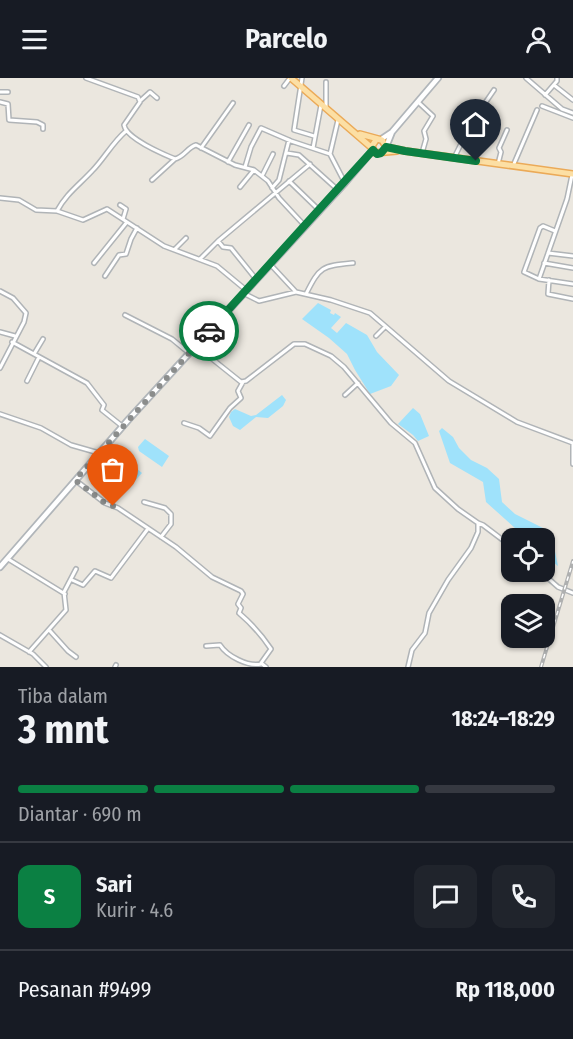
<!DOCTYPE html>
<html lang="id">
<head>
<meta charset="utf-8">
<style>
  body { margin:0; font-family:"Fira Sans Condensed",sans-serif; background:#20242c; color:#f1f3f6; height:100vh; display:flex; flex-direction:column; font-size:22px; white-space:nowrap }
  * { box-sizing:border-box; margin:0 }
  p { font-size:20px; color:#9ea1a6 }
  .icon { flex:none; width:33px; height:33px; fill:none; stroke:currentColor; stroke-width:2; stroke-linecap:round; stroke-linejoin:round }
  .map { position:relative; height:589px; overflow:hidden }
  .drawer { display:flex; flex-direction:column; background:#171b24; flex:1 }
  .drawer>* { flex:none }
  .fabs { position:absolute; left:501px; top:450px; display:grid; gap:12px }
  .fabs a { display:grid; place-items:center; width:54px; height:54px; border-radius:12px; background:#171b24; box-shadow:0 2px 4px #0004; font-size:30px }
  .pin { position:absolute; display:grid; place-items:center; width:51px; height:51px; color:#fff; margin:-62px -26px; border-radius:50% 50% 50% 0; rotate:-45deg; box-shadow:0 0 6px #0007 }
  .pin .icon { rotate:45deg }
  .courier { position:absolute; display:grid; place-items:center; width:60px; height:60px; margin:-30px; border:4px solid #0b8043; border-radius:50%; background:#fff; color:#222; box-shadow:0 2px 8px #0007 }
  .head em { font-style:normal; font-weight:700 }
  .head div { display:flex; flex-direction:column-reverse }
  .head { display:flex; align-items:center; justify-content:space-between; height:102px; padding:0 18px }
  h1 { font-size:39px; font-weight:700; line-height:45px }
  .bar { display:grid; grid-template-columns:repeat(4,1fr); gap:9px 6px; align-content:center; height:72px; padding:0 18px }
  .bar i { height:8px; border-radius:4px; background:#363941 }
  .bar .on { background:#0b8043 }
  .bar p { grid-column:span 4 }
  .line { display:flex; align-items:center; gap:15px; padding:0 18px; border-top:2px solid #363941 }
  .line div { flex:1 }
  .round { display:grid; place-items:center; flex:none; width:63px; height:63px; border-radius:12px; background:#20242c }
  header { display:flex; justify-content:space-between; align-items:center; height:78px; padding:0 18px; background:#171b24; font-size:27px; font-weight:700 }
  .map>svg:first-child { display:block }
</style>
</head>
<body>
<header><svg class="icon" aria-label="menu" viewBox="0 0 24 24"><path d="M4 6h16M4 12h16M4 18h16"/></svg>Parcelo<svg class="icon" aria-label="person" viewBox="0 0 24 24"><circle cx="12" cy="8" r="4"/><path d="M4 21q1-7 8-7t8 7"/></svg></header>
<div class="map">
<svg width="573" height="589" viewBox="0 0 573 589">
  <rect width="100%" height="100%" fill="#ebe7df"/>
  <path fill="#9fe2fb" d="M318,225L331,232L330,235L334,237L335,235L341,239L331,250L337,255L346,245L367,257L377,274L399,297L391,308L370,316L355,292L347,276L329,260L302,241Z
    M282,317L286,322L283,328L268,340L256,339L240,352L233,348L229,339L231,334L235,331L251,338L256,337Z
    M413,330L420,336L429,358L418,363L413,357L398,346Z
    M442,350L453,359L459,370L471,382L487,390L499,401L502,424L515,436L551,454L558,488L545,478L544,460H526L486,424L483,404L450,385L439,353Z
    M145,361L169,378L162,389L139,373L138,369Z
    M117,380H124L142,395L125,414L103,394Z"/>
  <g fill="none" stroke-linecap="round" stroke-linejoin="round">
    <g stroke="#b0b4b7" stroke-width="6">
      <path id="street" d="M86,0L138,19L140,24L124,47C126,60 163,76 175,81C184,79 188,69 196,67L235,87L254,92L268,103L279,120L305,148
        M302,0L294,52L314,58
        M526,0L562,31L573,35
        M554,7L573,22
        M284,8L290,0
        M0,14H8
        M545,17L557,3V0
        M140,23L150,14L157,20
        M0,24L8,26L9,42L37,44L43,47V51
        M418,24L433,38L424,53L426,61L422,75
        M542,28L573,40
        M326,29V4
        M338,42L330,76L345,105
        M201,70L233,25
        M313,70L321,27
        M287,75L299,77L338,112
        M454,80L472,44L494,12
        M228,84L249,47
        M498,86L501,74L499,70L507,52
        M513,88L537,32
        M245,89L251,69L261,50L291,63L330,76
        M262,98L273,76
        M152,102L175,81
        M289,103L319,132
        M240,109L254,92
        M272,110L279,102L289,62
        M0,120L19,122L36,132L57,133L83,142L107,131L164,168L217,188L246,212
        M120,127L126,131L123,141
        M57,133C66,116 79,107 92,93C104,81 112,65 126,53
        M555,153L543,148L540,150L524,194L539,201L573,206
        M175,171L186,160
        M548,175L573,178
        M200,181L218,163
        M94,185L127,144
        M544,185L573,190
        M270,186L296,214
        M105,198L119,177L126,176L131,161L137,150
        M256,201L231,170L223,169L218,163L310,86
        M539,201L567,121L572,97
        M549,202L548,216L573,221
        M0,213L13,220L26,235L24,244L0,290
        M245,216L259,223L296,214L331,222L370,235L449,303L517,344L573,365
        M306,216C320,188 322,188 353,185
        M125,237L172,261L189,275
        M0,254L15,258
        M376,258L385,249
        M12,264L87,305L104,327L102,332L122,348
        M196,268L241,304L246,303L294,266H305L331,278L344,289L391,345L415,365L435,410L458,431L478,445V454L471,470L448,502L429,535L425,555L412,572L408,589
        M34,276L43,261
        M27,303L39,279
        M345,317L358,305
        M0,336L41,350L71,367L99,375
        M184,345L199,350L210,358L230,330L241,320L238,313L243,304
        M573,366V386
        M75,402L105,425L118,430L176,469L212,499L241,513L243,516L238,526L241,530L239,535C252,546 261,556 271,571L261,585L266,589
        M144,424L165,430L171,436V446L161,459
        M478,445L483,447L512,469
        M506,476L512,470
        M8,481L65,516
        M541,494L558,509L573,515
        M72,502L83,507L95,493L111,500L147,452
        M50,553L68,573L76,579
        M0,557L33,576L46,589
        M206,568L220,567C227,578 248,589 261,586
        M29,574L66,532L64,514L76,491
        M115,589L116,587"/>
    </g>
    <g stroke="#b1b6ba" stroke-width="8">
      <path id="secondary" d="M380,62L392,54L438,0
        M386,69L392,54
        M0,489L129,341L345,105L373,72"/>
    </g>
    <g stroke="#ebaa58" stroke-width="8">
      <path id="primary" d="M291,0L372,70
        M360,56L382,62L386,69
        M376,62L372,68L375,75L397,73
        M386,69L405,73L573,96"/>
    </g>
    <use href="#street" stroke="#fff" stroke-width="3"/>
    <use href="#secondary" stroke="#fff" stroke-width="4.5"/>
    <use href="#primary" stroke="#fcdfa4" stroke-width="5"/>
    <g stroke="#afb0b0" stroke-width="4">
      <path id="rail" d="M541,589L573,483"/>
    </g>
    <use href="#rail" stroke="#fff" stroke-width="1.5" stroke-dasharray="4.5" stroke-linecap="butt"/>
  </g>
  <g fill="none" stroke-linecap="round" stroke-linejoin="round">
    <path stroke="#8b8d8c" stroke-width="6" stroke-dasharray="0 10.8" d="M113,428L105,425L75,402L209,253"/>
    <path stroke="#0b8043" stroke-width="8" d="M209,253L373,72L377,76L381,75L386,69L405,73L476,83"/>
  </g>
</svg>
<div class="fabs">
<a><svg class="icon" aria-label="locate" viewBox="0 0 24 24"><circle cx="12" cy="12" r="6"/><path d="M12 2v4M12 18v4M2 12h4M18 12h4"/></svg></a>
<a><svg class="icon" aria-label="layers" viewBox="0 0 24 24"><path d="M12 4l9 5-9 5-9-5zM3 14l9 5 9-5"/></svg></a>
</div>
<div class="pin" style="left:113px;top:428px;background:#ea580c"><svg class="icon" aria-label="bag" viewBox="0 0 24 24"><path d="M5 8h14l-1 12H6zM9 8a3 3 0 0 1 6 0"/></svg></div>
<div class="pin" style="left:476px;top:83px;background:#1f2937"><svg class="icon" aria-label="home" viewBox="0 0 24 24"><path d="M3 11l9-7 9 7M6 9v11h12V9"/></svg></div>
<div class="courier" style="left:209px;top:253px"><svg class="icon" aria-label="car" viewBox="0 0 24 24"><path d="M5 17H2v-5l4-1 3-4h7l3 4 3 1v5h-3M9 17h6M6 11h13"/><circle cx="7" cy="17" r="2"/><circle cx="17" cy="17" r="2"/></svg></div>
</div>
<section class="drawer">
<div class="head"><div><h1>3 mnt</h1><p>Tiba dalam</p></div><em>18:24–18:29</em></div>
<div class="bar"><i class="on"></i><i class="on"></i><i class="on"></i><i></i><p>Diantar · 690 m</p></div>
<div class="line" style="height:108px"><b class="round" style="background:#0b8043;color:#fff">S</b><div><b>Sari</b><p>Kurir · 4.6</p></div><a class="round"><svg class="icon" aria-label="chat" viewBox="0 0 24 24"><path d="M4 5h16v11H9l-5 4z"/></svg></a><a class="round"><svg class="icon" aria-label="phone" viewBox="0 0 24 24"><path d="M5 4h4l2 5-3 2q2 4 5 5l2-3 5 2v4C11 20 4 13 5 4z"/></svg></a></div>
<div class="line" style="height:78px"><div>Pesanan #9499</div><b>Rp 118,000</b></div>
</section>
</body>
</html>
